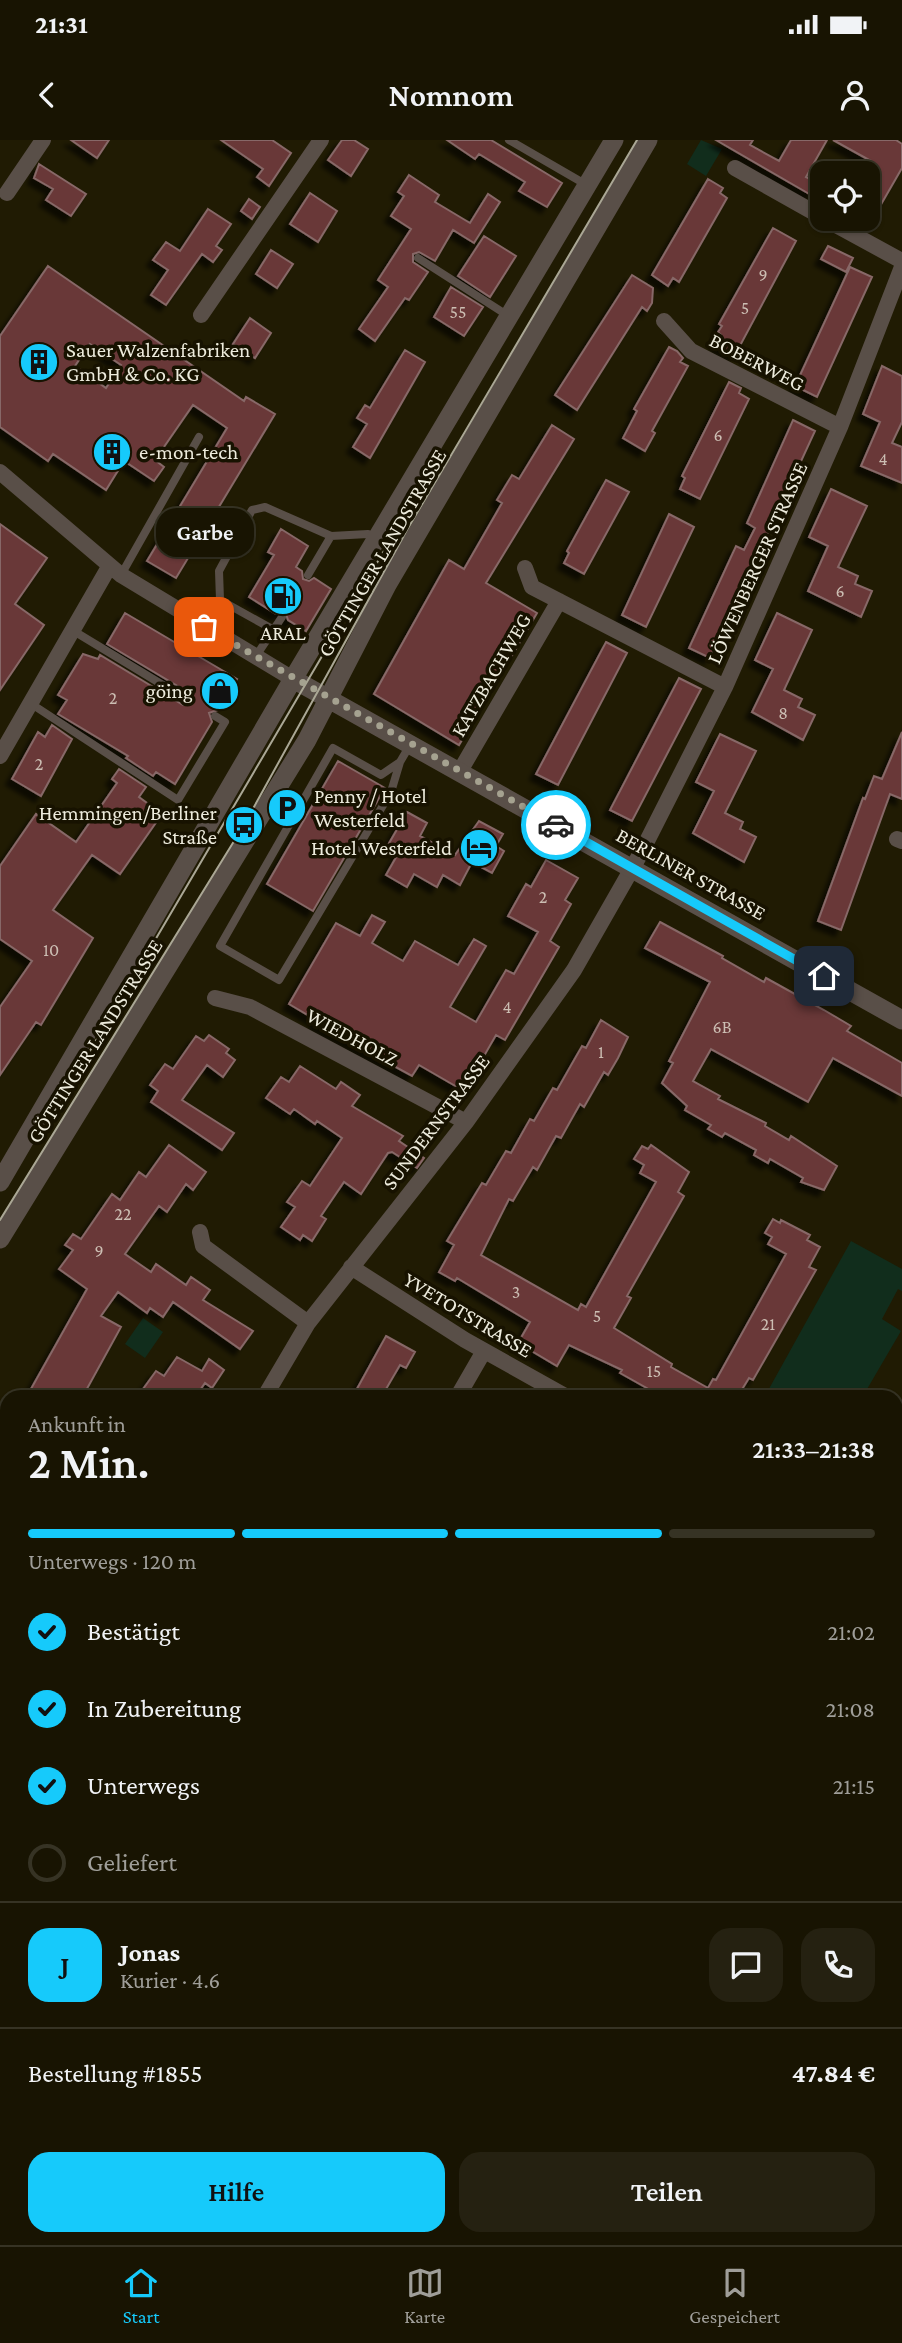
<!DOCTYPE html>
<html lang="de">
<head>
<meta charset="utf-8">
<style>
  body { margin:0; font-family:"Crimson Pro",serif; background:#252111; color:#f1f3f6; height:100vh; display:flex; flex-direction:column; font-size:26px; white-space:nowrap }
  * { box-sizing:border-box; margin:0 }
  p { font-size:23px; color:#9f9e99 }
  .icon { flex:none; width:38px; height:38px; fill:none; stroke:currentColor; stroke-width:2; stroke-linecap:round; stroke-linejoin:round }
  .map { position:relative; flex:1; overflow:hidden }
  .drawer { position:absolute; left:0px; top:1250px; width:903px; height:856px; display:flex; flex-direction:column; background:#181402; border-radius:21px 21px 0 0; box-shadow:0 2px 5px #0004,0 0 0 2px #363324 }
  .drawer>* { flex:none }
  .tools { position:absolute; left:810px; top:21px; display:grid; gap:14px }
  .tools a { display:grid; place-items:center; width:70px; height:70px; border-radius:14px; background:#181402; box-shadow:0 2px 5px #0004,0 0 0 2px #363324; font-size:35px }
  .pin { position:absolute; display:grid; place-items:center; width:60px; height:60px; color:#fff; margin:-30px; border-radius:14px; box-shadow:0 4px 10px #0006 }
  .courier { position:absolute; display:grid; place-items:center; width:70px; height:70px; margin:-35px; border:5px solid #16cafb; border-radius:50%; background:#fff; color:#222; box-shadow:0 2px 9px #0007 }
  .bubble { position:absolute; height:49px; border-radius:21px; background:#181402; box-shadow:0 2px 5px #0004,0 0 0 2px #363324; font-size:23px; font-weight:600; line-height:49px; text-align:center }
  .overview em { font-style:normal; font-weight:600 }
  .overview div { display:flex; flex-direction:column-reverse }
  .overview { display:flex; align-items:center; justify-content:space-between; height:119px; padding:0 28px }
  h1 { font-size:46px; font-weight:600; line-height:52px }
  .bar { display:grid; grid-template-columns:repeat(4,1fr); gap:10px 7px; align-content:center; height:84px; padding:0 28px }
  .bar i { height:9px; border-radius:5px; background:#363324 }
  .bar .current { background:#16cafb }
  .bar p { grid-column:span 4 }
  .line { display:flex; align-items:center; gap:18px; padding:0 28px; border-top:2px solid #363324 }
  .line div { flex:1 }
  .round { display:grid; place-items:center; flex:none; width:74px; height:74px; border-radius:21px; background:#252111 }
  ol { padding:0 28px; list-style:none }
  li { display:flex; align-items:center; gap:21px; height:77px }
  li p { margin-inline-start:auto }
  li .icon { padding:7px; border-radius:50%; background:#16cafb; color:#111; stroke-width:4 }
  li:last-child { color:#9f9e99 }
  li i { width:38px; height:38px; border:4px solid #363324; border-radius:50% }
  .action { display:flex; gap:14px; margin-top:auto; padding:14px 28px }
  .action a { flex:1; height:80px; border-radius:21px; background:#16cafb; color:#111; font-size:28px; font-weight:600; line-height:80px; text-align:center }
  .action a+a { background:#252111; color:#f1f3f6 }
  .status { display:flex; justify-content:space-between; align-items:center; height:49px; padding:0 35px; background:#181402; direction:ltr }
  .status svg { height:19px; fill:currentColor }
  header { display:flex; justify-content:space-between; align-items:center; height:91px; padding:0 28px; background:#181402; font-size:32px; font-weight:600 }
  .menu { display:flex; justify-content:space-around; align-items:center; height:98px; border-top:2px solid #363324; background:#181402; font-size:19px; color:#9f9e99 }
  .menu a { display:grid; justify-items:center; gap:4px }
  .menu .current { color:#16cafb }
  .map>svg:first-child { display:block }
</style>
</head>
<body>
<div class="status"><b>21:31</b><svg viewBox="0 0 49 12"><path d="M0 12V9h3v3zM5 12V6h3v6zM10 12V3h3v9zM15 12V0h3v12zM26 1h20v11H26zM47 4h2v5h-2z"/></svg></div>
<header><svg class="icon" aria-label="back" viewBox="0 0 24 24"><path d="M15 5l-7 7 7 7"/></svg>Nomnom<svg class="icon" aria-label="person" viewBox="0 0 24 24"><circle cx="12" cy="8" r="4"/><path d="M4 21q1-7 8-7t8 7"/></svg></header>
<div class="map">
<svg width="902" height="2105" viewBox="0 0 902 2105">
  <defs>
    <filter id="shadow"><feDropShadow dx="-6" dy="6" stdDeviation="2" flood-color="#0009"/></filter>
  </defs>
  <rect width="100%" height="100%" fill="#201b03"/>
  <path fill="#112d1c" d="M701,0L722,9L706,36L687,24Z
    M851,1101L902,1129V1151L898,1149L882,1179L901,1191L863,1256H765Z
    M143,1178L163,1192L145,1218L125,1204Z
    M902,1352V1506L896,1503V1363Z
    M896,1808L902,1811V1987L896,1985Z
    M0,1995L7,2003V2098H99L106,2105H0Z
    M543,2098H609L606,2105H540Z"/>
  <g fill="none" stroke-linecap="round" stroke-linejoin="round">
    <path stroke="#000b20" stroke-width="5" d="M0,1864L7,1863
      M896,1893L902,1895"/>
  </g>
  <path fill="#693938" stroke="#876867" stroke-width="2" fill-rule="evenodd" filter="url(#shadow)" d="M71,0H109L97,18Z
    M221,0H272L291,13L269,46L257,37L263,29Z
    M342,0H354L368,9L351,36L328,20Z
    M447,0H491L562,43L547,67L519,51L525,42L479,14L475,19Z
    M716,0H753L750,5L779,21L791,0H827L806,37L818,43L811,55Z
    M833,0H896L902,4V28L868,87V27L871,21Z
    M39,24L86,54L71,76L46,60L53,49L34,38Z
    M409,35L439,55L435,62L470,83L488,54L500,62L474,103L453,90L435,121L419,112L413,114V122L428,132L409,160L405,158L375,201L359,189L388,147L378,140L411,89L391,76L404,56L398,52Z
    M708,39L723,48L720,53L727,58L679,142L673,138L668,146L652,135Z
    M310,53L337,71L318,102L290,84Z
    M249,59L260,67L252,79L241,71Z
    M208,69L231,84L216,106L222,110L213,122L202,114L166,165L151,155L168,130L153,120L166,102L180,111Z
    M773,88L796,101L735,215L716,205L721,195L718,192L722,186L719,184Z
    M484,96L516,116L490,157L458,136Z
    M828,106L853,118L846,132L821,119Z
    M271,110L293,124L277,148L256,134Z
    M48,126L244,261L246,257L275,274L176,438L147,421L227,288L193,265L155,320L164,327L154,341L124,321L106,350L53,314L48,321L0,287V196ZM90,204L121,225L106,248L75,226Z
    M850,127L872,137L817,257L795,246Z
    M632,135L653,148L652,163L647,171L642,167L577,270L555,255Z
    M451,147L483,167L464,196L434,177Z
    M250,178L271,193L255,218L233,204Z
    M669,207L677,211L683,218L680,222L688,226L652,291L655,293L645,311L623,298L637,271L634,269Z
    M405,210L425,222L370,318L353,307L367,284L357,278L365,265L370,268Z
    M882,226L902,236V282L892,303L902,307V343L861,326L880,282L863,274Z
    M729,242L741,248L739,253L749,259L700,359L680,349L685,338L682,336Z
    M793,280L815,291L710,518L689,508L736,406L744,410L755,388L747,383Z
    M552,285L574,299L486,443L537,473L459,605L374,554L449,420L464,429L502,363L497,360L512,335L519,339Z
    M606,340L629,352L584,434L564,423L569,413L567,411Z
    M831,349L867,366L838,427L858,436L855,444L872,451L861,477L808,451L828,406L809,397Z
    M669,374L694,387L646,487L622,475Z
    M0,384L47,418L15,464L44,485L0,550Z
    M281,389L308,406L296,427L302,431L303,439L309,441L314,438L331,449L306,491L288,480L285,471L276,474L249,457L274,415L268,412Z
    M125,473L237,539L218,570L209,573L212,582L175,644L156,632L153,636L126,618L128,616L58,574L67,560L58,555L83,514L98,519L100,515L183,565L191,563L189,553L107,504Z
    M777,473L812,490L784,550L802,559L798,567L815,575L803,600L752,572L773,529L755,520Z
    M606,502L627,513L558,645L536,634Z
    M679,538L701,549L632,681L610,670Z
    M52,585L72,599L41,656L12,639L38,592L45,597Z
    M902,592V659L890,654L841,790L818,781L863,658L865,659L874,636L882,639Z
    M720,594L756,611L725,673L743,682L740,689L756,697L744,722L693,693L714,651L696,642Z
    M338,621L385,648L313,771L267,744Z
    M119,629L146,647L139,657L162,674L120,734L92,715L53,770L93,798L41,885L36,882L0,935V867L32,821L0,799V726L36,674L76,702L117,643L112,639Z
    M407,672L427,683L420,696L455,715L479,681L503,694L496,706L504,711L492,733L472,722L460,745L443,735L437,747L414,734L407,747L386,735L399,712L388,705Z
    M546,720L578,738L565,760L571,764L550,801L559,807L505,900L496,895L464,951L419,925L412,936L315,883L316,880L289,864L336,783L360,796L372,775L385,782L372,803L403,821L415,801L458,825L474,799L486,806L450,867L476,882L506,830L514,834L538,792L508,776L526,744L531,747Z
    M660,782L723,816L722,818L764,842L766,838L824,870L851,886L847,891L902,923V956L833,918L808,962L711,909L693,941L720,956L718,959L766,983L765,986L789,1000L791,996L837,1026L824,1050L801,1042L803,1038L770,1019L768,1023L754,1015L756,1010L725,993L722,997L708,989L711,985L685,970L687,966L662,943L673,923L669,921L710,842L645,808Z
    M601,880L628,897L618,918L608,935L604,932L584,967L580,964L561,998L556,996L537,1030L533,1027L513,1061L509,1059L481,1115L578,1170L581,1164L586,1167L656,1042L640,1033L644,1025L634,1019L642,1006L648,1009L651,1005L689,1032L678,1052L684,1056L627,1156L631,1158L614,1188L672,1224L671,1227L708,1248L713,1239L716,1240L786,1114L768,1104L772,1097L765,1093L773,1079L780,1083L781,1080L810,1095L807,1100L820,1107L809,1127L816,1130L753,1240L749,1238L738,1256H661L620,1233L622,1230L569,1205L557,1226L518,1203L530,1182L457,1138L455,1141L439,1132L454,1105L447,1101L482,1043L486,1045L506,1011L511,1013L530,979L534,981L553,948L557,950L582,906L586,908Z
    M209,895L229,909L226,913L235,920L223,937L207,925L182,960L234,993L222,1010L151,962L158,951L150,945L165,924L173,929L196,896L204,901Z
    M300,926L336,949L341,942L360,955L352,966L403,996L399,1001L424,1018L417,1028L392,1012L388,1013L361,1054L344,1042L321,1076L326,1079L312,1101L303,1095L300,1100L281,1087L295,1067L287,1062L302,1041L310,1046L342,998L317,981L315,984L294,969L290,974L266,958L281,937L289,942Z
    M169,1005L206,1032L193,1050L186,1044L167,1072L159,1066L125,1114L151,1132L156,1124L186,1145L191,1137L210,1150L203,1160L253,1191L240,1209L173,1162L163,1177L150,1168L147,1173L118,1152L101,1176L121,1187L83,1256H27L87,1149L59,1129L73,1110L65,1105L73,1094L81,1099L112,1054L120,1060L139,1032L146,1037Z
    M386,1196L415,1212L406,1228L400,1225L382,1256H353Z
    M177,1217L202,1231L209,1219L224,1230L212,1248L205,1243L196,1256H138L156,1231L164,1236Z"/>
  <g fill="none" stroke-linecap="round" stroke-linejoin="round">
    <path stroke="#594f48" stroke-width="8" d="M509,0L585,44
      M418,118L510,177
      M121,435L199,297
      M308,435L331,396L368,394L377,398
      M220,460L274,490
      M205,486L220,460L219,431L252,370L265,367L331,396
      M72,490L186,559
      M256,516L282,477
      M30,563L178,660L225,582L215,576
      M400,622L391,652L279,840L220,806L333,608L381,635L400,622L410,605
      M0,1543L7,1547
      M0,2027L7,2034
      M69,2098L75,2105
      M337,2105L340,2098
      M380,2105L383,2098
      M502,2105L505,2098"/>
    <path stroke="#594f48" stroke-width="16" d="M735,28L822,77
      M7,53L43,0
      M825,79L902,121
      M201,175L321,0
      M664,181L691,211L840,287
      M0,332L121,435L293,539
      M525,428L532,447L725,547
      M0,616L109,427
      M460,631L559,461
      M897,699L902,701
      M215,858L250,867L466,982
      M200,1092L203,1106L308,1183
      M351,1127L465,1200L565,1256
      M265,1256L308,1183L466,982L574,830L642,711L725,547L840,287L902,127
      M458,1256L484,1211
      M0,1300L7,1301
      M896,1515L902,1518
      M896,1670L902,1659
      M0,1676L7,1681
      M0,1780L7,1772"/>
    <path stroke="#594f48" stroke-width="19" d="M293,539L902,880
      M0,1042L293,539L614,0
      M0,1099L307,600L387,445L648,0"/>
    <path stroke="#7d6d61" stroke-width="21" d="M0,1978L7,1986
      M113,2098L120,2105"/>
    <path stroke="#aaa795" stroke-width="2" d="M51,977L388,404
      M0,1080L244,685L407,390L637,0"/>
  </g>
  <g fill="none" stroke-linecap="round" stroke-linejoin="round">
    <path stroke="#a5a290" stroke-width="7" stroke-dasharray="0 12.6" d="M204,487L556,685"/>
    <path stroke="#16cafb" stroke-width="9" d="M556,685L824,836"/>
  </g>
  <defs>
    <g id="building-disc" transform="scale(2.0125)"><circle r="9.5" fill="#16cafb" stroke="#171200"/><path d="M-4-6H4V6H1V3H-1V6H-4ZM-2.5-4.3h1.7v1.8h-1.7ZM.8-4.3h1.7v1.8H.8ZM-2.5-1h1.7V.8h-1.7ZM.8-1h1.7V.8H.8Z" fill="#111"/></g>
    <g id="fuel-disc" transform="scale(2.0125)"><circle r="9.5" fill="#16cafb" stroke="#171200"/><path d="M-5.5-6h7V0h2V4h1.3V-2.5L3-4.5l.8-.8L6-3V5H2.5V1h-1V6h-7ZM-4.2-4.7v3.2H.2V-4.7Z" fill="#111"/></g>
    <g id="shop-disc" transform="scale(2.0125)"><circle r="9.5" fill="#16cafb" stroke="#171200"/><path d="M-5-2.5h2.3a2.7 3.5 0 0 1 5.4 0H5L5.5 6h-11ZM-1.5-2.5h3a1.5 2.3 0 0 0-3 0Z" fill="#111"/></g>
    <g id="parking-disc" transform="scale(2.0125)"><circle r="9.5" fill="#16cafb" stroke="#171200"/><path d="M-3.5-5.5H1a3.5 3.5 0 0 1 0 7H-1V5.5H-3.5ZM-1-3.4V-.6H.8a1.4 1.4 0 0 0 0-2.8Z" fill="#111"/></g>
    <g id="bus-disc" transform="scale(2.0125)"><circle r="9.5" fill="#16cafb" stroke="#171200"/><path d="M-5-6H5V4H4V6H2V4H-2V6H-4V4H-5ZM-3.5-4V0h7V-4ZM-3.5 1.2v1.5H-2V1.2ZM2 1.2v1.5H3.5V1.2Z" fill="#111"/></g>
    <g id="hotel-disc" transform="scale(2.0125)"><circle r="9.5" fill="#16cafb" stroke="#171200"/><path d="M-6-4.5h1.5V1H6V5H4.5V3h-9V5H-6ZM-4 0a1.8 1.8 0 1 1 3.6 0ZM.5 0V-2.5h3Q6-2.5 6 0Z" fill="#111"/></g>
  </defs>
  <g fill-rule="evenodd">
    <use href="#building-disc" x="39" y="222"/>
    <use href="#building-disc" x="112" y="312"/>
    <use href="#fuel-disc" x="283" y="456"/>
    <use href="#shop-disc" x="220" y="551"/>
    <use href="#parking-disc" x="287" y="668"/>
    <use href="#bus-disc" x="244" y="685"/>
    <use href="#hotel-disc" x="479" y="708"/>
  </g>
  <g text-anchor="middle" dominant-baseline="central" stroke-width="7" stroke-linejoin="round" paint-order="stroke">
    <g font-size="18" fill="#ccbeb3">
      <text x="763" y="135">9</text>
      <text x="745" y="168">5</text>
      <text x="458" y="172">55</text>
      <text x="718" y="295">6</text>
      <text x="883" y="319">4</text>
      <text x="840" y="451">6</text>
      <text x="113" y="558">2</text>
      <text x="783" y="573">8</text>
      <text x="39" y="624">2</text>
      <text x="543" y="757">2</text>
      <text x="51" y="810">10</text>
      <text x="507" y="867">4</text>
      <text x="722" y="887">6B</text>
      <text x="601" y="912">1</text>
      <text x="123" y="1074">22</text>
      <text x="99" y="1111">9</text>
      <text x="516" y="1152">3</text>
      <text x="597" y="1176">5</text>
      <text x="768" y="1184">21</text>
      <text x="654" y="1231">15</text>
    </g>
    <g font-size="21" fill="#edebdc" stroke="#171200" text-anchor="start">
      <text x="66" y="210">Sauer Walzenfabriken<tspan x="66" dy="24">GmbH &amp; Co. KG</tspan></text>
      <text x="139" y="312">e-mon-tech</text>
      <text x="283" y="493" text-anchor="middle">ARAL</text>
      <text x="193" y="551" text-anchor="end">göing</text>
      <text x="314" y="656">Penny / Hotel<tspan x="314" dy="24">Westerfeld</tspan></text>
      <text x="217" y="673" text-anchor="end">Hemmingen/Berliner<tspan x="217" dy="24">Straße</tspan></text>
      <text x="452" y="708" text-anchor="end">Hotel Westerfeld</text>
    </g>
    <g font-size="21" fill="#edebdc" stroke="#171200">
      <text transform="translate(757 222) rotate(27)">BOBERWEG</text>
      <text transform="translate(382 413) rotate(-60)">GÖTTINGER LANDSTRASSE</text>
      <text transform="translate(757 423) rotate(-66)">LÖWENBERGER STRASSE</text>
      <text transform="translate(491 535) rotate(-60)">KATZBACHWEG</text>
      <text transform="translate(691 734) rotate(29)">BERLINER STRASSE</text>
      <text transform="translate(352 897) rotate(28)">WIEDHOLZ</text>
      <text transform="translate(95 901) rotate(-58)">GÖTTINGER LANDSTRASSE</text>
      <text transform="translate(436 982) rotate(-53)">SUNDERNSTRASSE</text>
      <text transform="translate(468 1175) rotate(31)">YVETOTSTRASSE</text>
    </g>
  </g>
</svg>
<div class="tools">
<a><svg class="icon" aria-label="locate" viewBox="0 0 24 24"><circle cx="12" cy="12" r="6"/><path d="M12 2v4M12 18v4M2 12h4M18 12h4"/></svg></a>
</div>
<div class="pin" style="left:204px;top:487px;background:#ea580c"><svg class="icon" aria-label="bag" viewBox="0 0 24 24"><path d="M5 8h14l-1 12H6zM9 8a3 3 0 0 1 6 0"/></svg></div>
<div class="pin" style="left:824px;top:836px;background:#1f2937"><svg class="icon" aria-label="home" viewBox="0 0 24 24"><path d="M3 11l9-7 9 7M6 9v11h12V9"/></svg></div>
<div class="courier" style="left:556px;top:685px"><svg class="icon" aria-label="car" viewBox="0 0 24 24"><path d="M5 17H2v-5l4-1 3-4h7l3 4 3 1v5h-3M9 17h6M6 11h13"/><circle cx="7" cy="17" r="2"/><circle cx="17" cy="17" r="2"/></svg></div>
<div class="bubble" style="left:156px;top:368px;width:98px">Garbe</div>
<section class="drawer">
<div class="overview"><div><h1>2 Min.</h1><p>Ankunft in</p></div><em>21:33–21:38</em></div>
<div class="bar"><i class="current"></i><i class="current"></i><i class="current"></i><i></i><p>Unterwegs · 120 m</p></div>
<ol>
<li><svg class="icon" aria-label="check" viewBox="0 0 24 24"><path d="M5 12l5 5 9-10"/></svg>Bestätigt<p>21:02</p></li>
<li><svg class="icon" aria-label="check" viewBox="0 0 24 24"><path d="M5 12l5 5 9-10"/></svg>In Zubereitung<p>21:08</p></li>
<li><svg class="icon" aria-label="check" viewBox="0 0 24 24"><path d="M5 12l5 5 9-10"/></svg>Unterwegs<p>21:15</p></li>
<li><i></i>Geliefert</li>
</ol>
<div class="line" style="height:126px"><b class="round" style="background:#16cafb;color:#111">J</b><div><b>Jonas</b><p>Kurier · 4.6</p></div><a class="round"><svg class="icon" aria-label="chat" viewBox="0 0 24 24"><path d="M4 5h16v11H9l-5 4z"/></svg></a><a class="round"><svg class="icon" aria-label="phone" viewBox="0 0 24 24"><path d="M5 4h4l2 5-3 2q2 4 5 5l2-3 5 2v4C11 20 4 13 5 4z"/></svg></a></div>
<div class="line" style="height:91px"><div>Bestellung #1855</div><b>47.84 €</b></div>
<div class="action"><a>Hilfe</a><a>Teilen</a></div>
</section>
</div>
<nav class="menu">
<a class="current"><svg class="icon" aria-label="home" viewBox="0 0 24 24"><path d="M3 11l9-7 9 7M6 9v11h12V9"/></svg>Start</a>
<a><svg class="icon" aria-label="map" viewBox="0 0 24 24"><path d="M3 6l6-2 6 2 6-2v14l-6 2-6-2-6 2zM9 4v14M15 6v14"/></svg>Karte</a>
<a><svg class="icon" aria-label="saved" viewBox="0 0 24 24"><path d="M7 4h10v16l-5-4-5 4z"/></svg>Gespeichert</a>
</nav>
</body>
</html>
